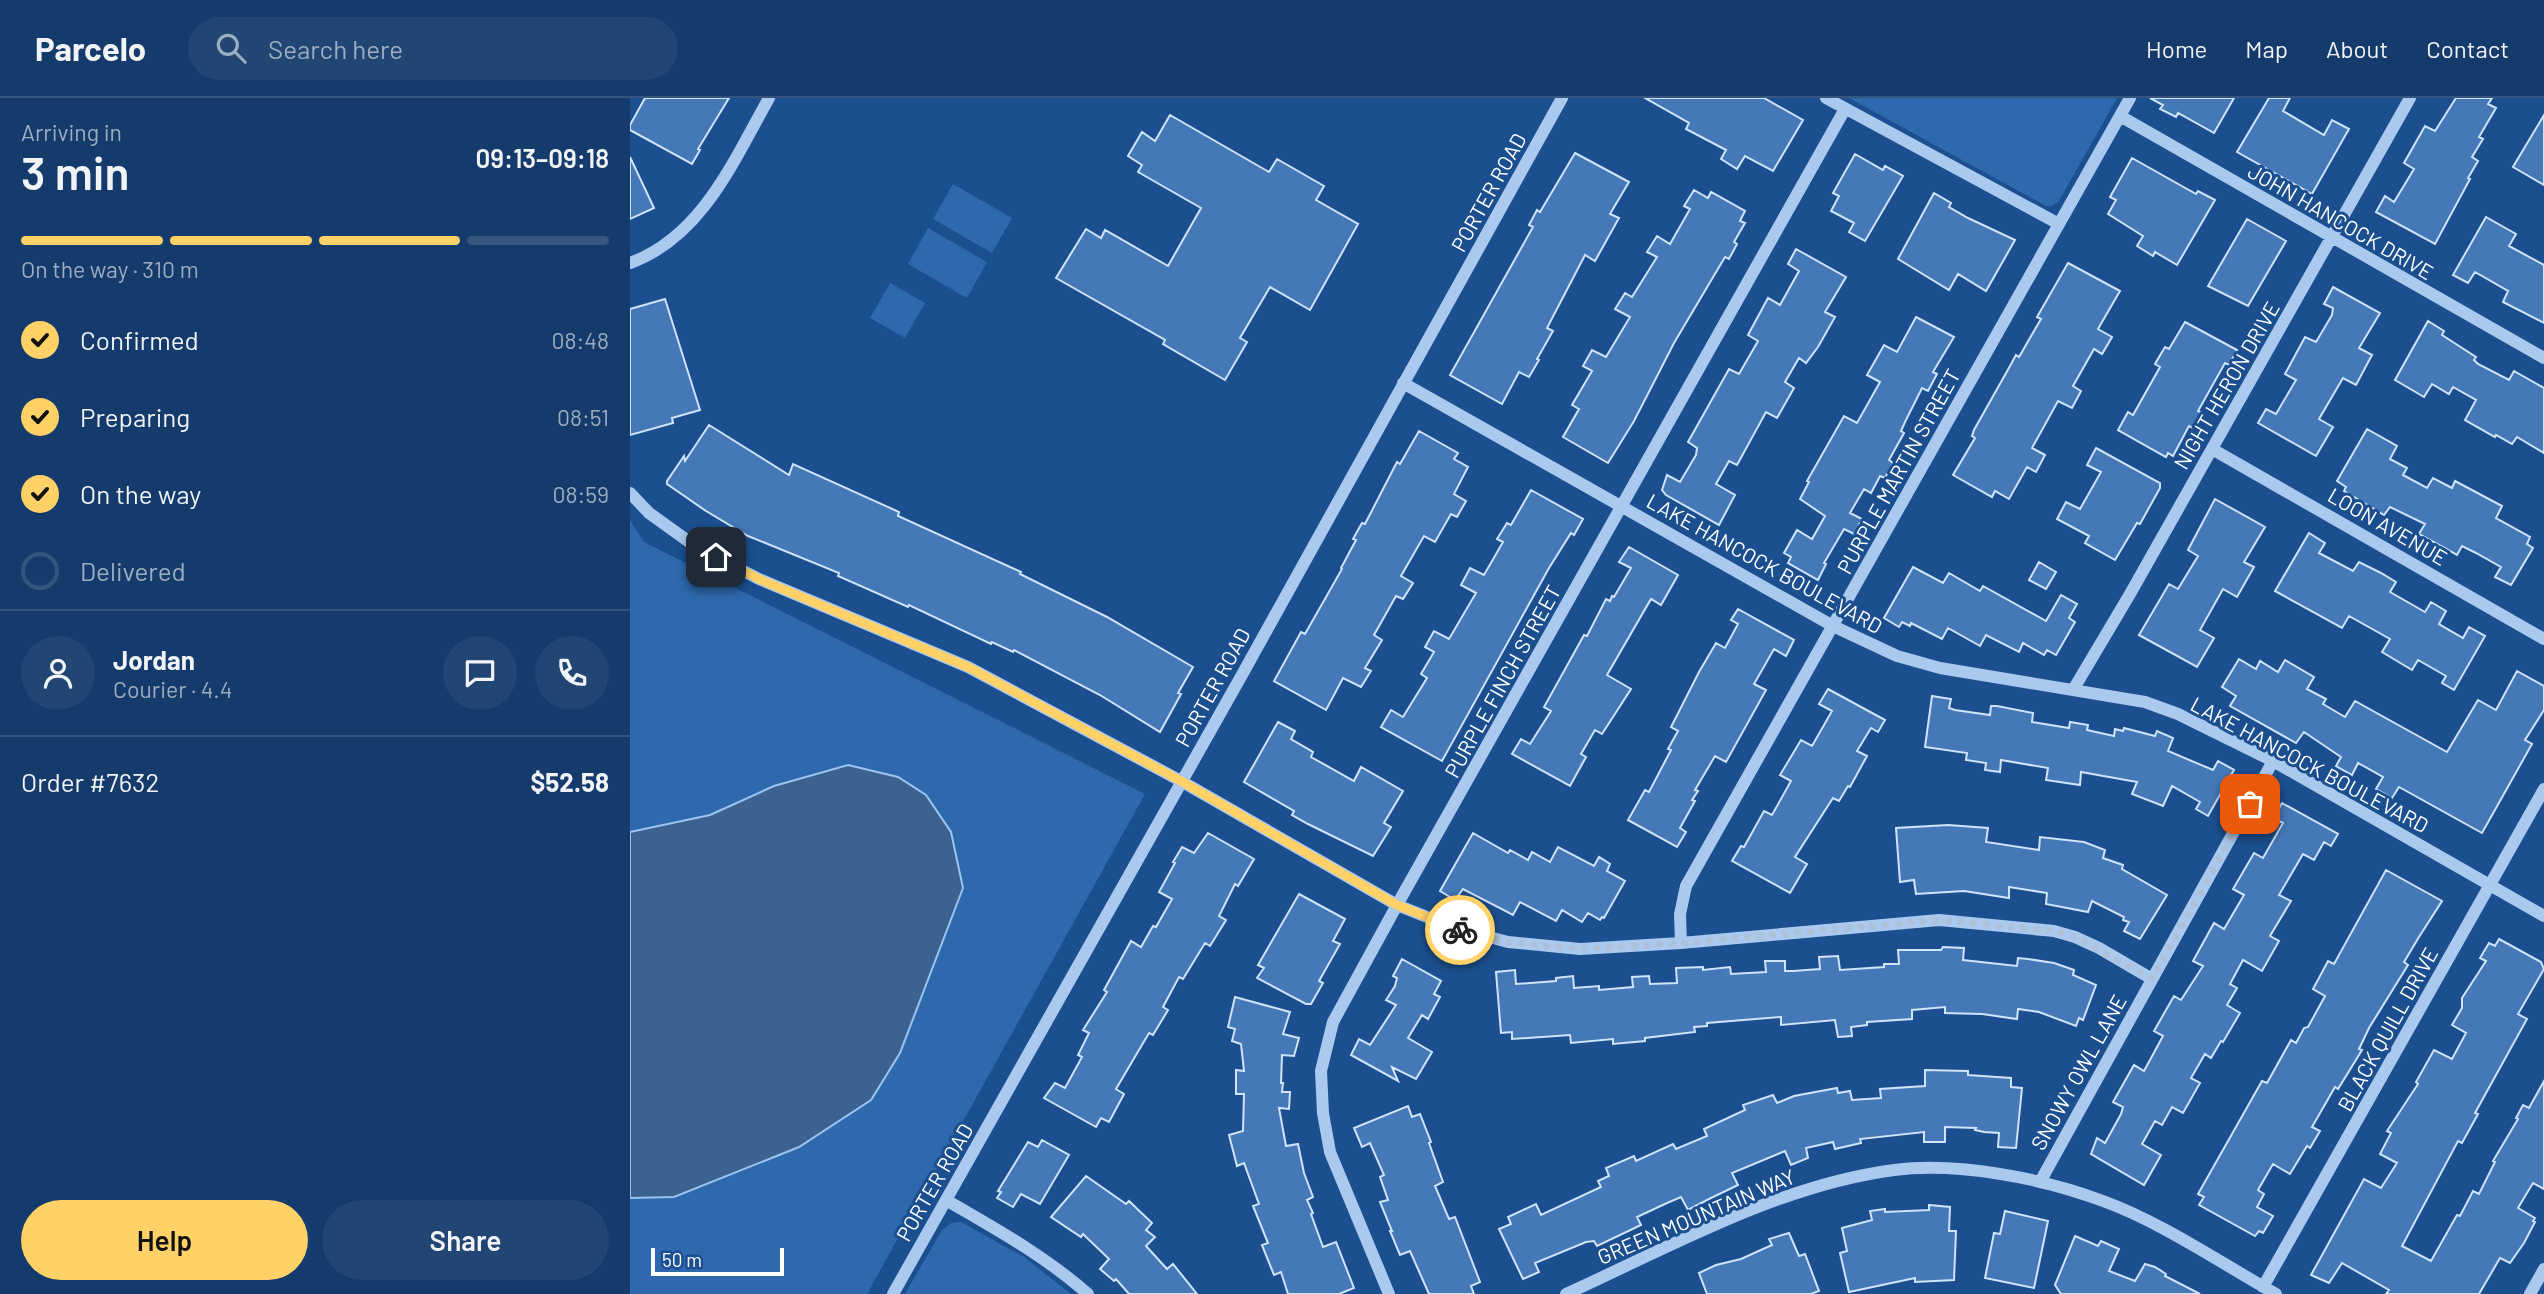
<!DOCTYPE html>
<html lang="en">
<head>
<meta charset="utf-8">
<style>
  body { margin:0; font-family:Barlow,sans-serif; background:#214673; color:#f1f3f6; height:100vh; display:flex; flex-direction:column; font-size:26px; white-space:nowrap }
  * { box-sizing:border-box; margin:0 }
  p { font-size:23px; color:#9dadc1 }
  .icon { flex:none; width:38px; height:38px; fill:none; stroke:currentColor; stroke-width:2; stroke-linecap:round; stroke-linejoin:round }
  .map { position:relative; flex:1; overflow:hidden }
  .drawer { display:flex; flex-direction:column; background:#143b6b; width:630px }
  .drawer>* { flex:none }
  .scale { position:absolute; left:21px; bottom:18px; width:133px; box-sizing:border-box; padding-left:7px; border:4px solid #fff; border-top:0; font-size:19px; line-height:24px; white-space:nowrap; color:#fff; -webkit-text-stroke:5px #1b4f8f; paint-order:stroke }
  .pin { position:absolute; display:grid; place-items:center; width:60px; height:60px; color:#fff; margin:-30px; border-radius:14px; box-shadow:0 4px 10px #0006 }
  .courier { position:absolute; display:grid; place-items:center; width:70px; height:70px; margin:-35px; border:5px solid #ffd166; border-radius:50%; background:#fff; color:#222; box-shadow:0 2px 9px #0007 }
  .overview em { font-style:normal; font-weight:600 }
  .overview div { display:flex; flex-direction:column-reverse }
  .overview { display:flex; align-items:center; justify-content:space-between; height:119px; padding:0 21px }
  h1 { font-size:46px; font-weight:600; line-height:52px }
  .bar { display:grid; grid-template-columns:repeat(4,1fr); gap:10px 7px; align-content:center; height:84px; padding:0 21px }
  .bar i { height:9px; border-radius:5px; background:#33557e }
  .bar .selected { background:#ffd166 }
  .bar p { grid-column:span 4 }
  .line { display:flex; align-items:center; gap:18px; padding:0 21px; border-top:2px solid #33557e }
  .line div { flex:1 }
  .round { display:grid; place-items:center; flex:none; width:74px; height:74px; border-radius:37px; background:#214673 }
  ol { padding:0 21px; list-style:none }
  li { display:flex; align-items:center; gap:21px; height:77px }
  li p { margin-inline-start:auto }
  li .icon { padding:7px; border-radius:50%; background:#ffd166; color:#111; stroke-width:4 }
  li:last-child { color:#9dadc1 }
  li i { width:38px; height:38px; border:4px solid #33557e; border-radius:50% }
  .action { display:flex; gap:14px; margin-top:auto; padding:14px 21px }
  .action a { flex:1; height:80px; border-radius:42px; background:#ffd166; color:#111; font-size:28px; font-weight:600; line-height:80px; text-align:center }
  .action a+a { background:#214673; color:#f1f3f6 }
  header { display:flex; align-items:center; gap:42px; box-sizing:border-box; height:98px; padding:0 35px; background:#143b6b; border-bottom:2px solid #33557e }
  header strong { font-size:33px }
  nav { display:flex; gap:38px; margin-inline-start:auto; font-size:24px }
  .search { width:490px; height:63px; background:#214673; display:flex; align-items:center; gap:18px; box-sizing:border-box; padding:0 24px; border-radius:38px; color:#9dadc1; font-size:26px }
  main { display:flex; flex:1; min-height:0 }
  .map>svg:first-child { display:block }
</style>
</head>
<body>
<header>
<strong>Parcelo</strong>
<div class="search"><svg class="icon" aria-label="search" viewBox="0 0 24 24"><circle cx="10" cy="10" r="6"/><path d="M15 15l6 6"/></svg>Search here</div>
<nav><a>Home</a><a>Map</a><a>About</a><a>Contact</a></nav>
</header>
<main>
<section class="drawer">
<div class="overview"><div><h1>3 min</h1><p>Arriving in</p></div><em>09:13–09:18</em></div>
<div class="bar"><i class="selected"></i><i class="selected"></i><i class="selected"></i><i></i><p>On the way · 310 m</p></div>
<ol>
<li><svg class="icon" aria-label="check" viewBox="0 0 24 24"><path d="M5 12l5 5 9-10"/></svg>Confirmed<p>08:48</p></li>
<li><svg class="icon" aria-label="check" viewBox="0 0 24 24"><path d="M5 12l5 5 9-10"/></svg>Preparing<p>08:51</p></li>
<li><svg class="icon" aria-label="check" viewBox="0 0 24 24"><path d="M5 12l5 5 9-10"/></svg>On the way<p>08:59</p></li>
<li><i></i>Delivered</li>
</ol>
<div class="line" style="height:126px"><a class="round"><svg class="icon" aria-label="person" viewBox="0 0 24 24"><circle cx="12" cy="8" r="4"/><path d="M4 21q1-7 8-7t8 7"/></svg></a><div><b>Jordan</b><p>Courier · 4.4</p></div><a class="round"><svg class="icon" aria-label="chat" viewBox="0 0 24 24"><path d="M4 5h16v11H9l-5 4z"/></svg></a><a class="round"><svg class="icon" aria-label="phone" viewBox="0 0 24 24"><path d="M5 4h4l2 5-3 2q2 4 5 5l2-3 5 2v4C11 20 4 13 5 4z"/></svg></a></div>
<div class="line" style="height:91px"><div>Order #7632</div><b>$52.58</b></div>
<div class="action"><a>Help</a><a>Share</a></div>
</section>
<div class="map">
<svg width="1914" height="1196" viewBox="0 0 1914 1196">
  <rect width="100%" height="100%" fill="#1b4f8f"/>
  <path fill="#2e69ad" d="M1219,0H1487L1429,103L1422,108H1416Z
    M323,86L382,120L362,155L303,121Z
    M298,130L357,164L337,200L278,166Z
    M260,185L295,205L275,240L240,220Z
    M0,422L14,444L515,696L237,1196H0Z
    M331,1124L394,1159L441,1196H275L312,1132L321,1125Z"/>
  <path fill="#3c6290" stroke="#9cc4f0" stroke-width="2" d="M218,667L268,679L296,697L321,734L333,790L270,955L241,1002L169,1049L44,1099L0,1100V734L80,717L144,688Z"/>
  <path fill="#4478b7" stroke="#cfe3fa" stroke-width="2" d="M15,0H99L68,51L70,52L62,66L0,32V27Z
    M1015,0H1134L1173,22L1143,73L1115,58L1107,71L1091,61L1096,52L1056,31L1059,25Z
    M1520,0H1604L1584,35L1548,15L1546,19L1530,11L1533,7Z
    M1639,0H1660L1653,13L1694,37L1702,22L1719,31L1682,96L1607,54Z
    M1826,0H1862L1858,6L1866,10L1849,39L1853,41L1842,59L1848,63L1838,80L1840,81L1805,146L1746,114L1755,98L1764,104L1784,71L1774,65L1795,28L1805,33Z
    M540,17L639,74L647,61L694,88L686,102L728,126L680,212L640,189L610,240L617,244L595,282L533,246L535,242L426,180L456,131L471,140L475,132L538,168L571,110L508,74L512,67L498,58L512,34L525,43Z
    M1914,17V87L1883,69Z
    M945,55L999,84L980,116L989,120L965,163L955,157L917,230L923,233L907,261L909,262L899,279L889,274L872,306L820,277L903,129L899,127L907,112L910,114Z
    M1225,56L1253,72L1255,68L1273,78L1235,143L1219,134L1224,125L1201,113L1209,98L1203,95Z
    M0,59L24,110L0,121Z
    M1502,60L1566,96L1568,93L1585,102L1547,167L1525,154L1523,158L1507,148L1513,138L1478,116L1486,102L1480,99Z
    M1064,92L1078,100L1081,94L1115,113L1110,123L1115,125L1104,144L1107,146L1099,161L1095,159L1044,245L1004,323L978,365L933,339L949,311L942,307L962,273L953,268L962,252L976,259L1000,219L985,211L995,195L1002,199L1027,159L1017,154L1027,138L1040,146L1060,111L1054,108Z
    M1304,95L1321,105L1319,109L1338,120L1385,142L1356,193L1328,176L1319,192L1268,161Z
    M1856,119L1886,136L1879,148L1914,167V225L1873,204L1878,193L1845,174L1838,185L1823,177Z
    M1617,121L1656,143L1618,208L1578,188Z
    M1166,151L1216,179L1195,214L1205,219L1188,249L1176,265L1169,260L1155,284L1164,290L1147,320L1136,314L1107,367L1099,363L1086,386L1105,397L1089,427L1036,397L1032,392L1037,377L1050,384L1066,357L1067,350L1058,344L1099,271L1109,276L1128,243L1118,237L1138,200L1150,207L1169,173L1158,166Z
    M1438,165L1490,193L1468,231L1482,239L1472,256L1464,251L1443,288L1451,293L1442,310L1428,303L1402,350L1415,357L1406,374L1397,369L1379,401L1365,393L1362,399L1323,377L1345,340L1342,338L1344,332L1380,268L1386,257L1389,259L1411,221L1407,219Z
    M1703,189L1750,215L1729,250L1742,257L1726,287L1713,280L1689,321L1703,329L1686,358L1628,325L1636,311L1646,316L1666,282L1655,276L1675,239L1686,244L1702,217L1703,210L1694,206Z
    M35,201L70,312L42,320L43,325L0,337V211Z
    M1286,219L1324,239L1303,274L1307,276L1298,293L1292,290L1275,324L1271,333L1274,335L1259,362L1263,365L1255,380L1250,378L1241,395L1234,391L1220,415L1232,421L1224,436L1214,431L1194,465L1196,466L1188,482L1158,465L1161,459L1154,455L1167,432L1182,441L1195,418L1170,401L1179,384L1177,383L1214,318L1227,325L1250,284L1237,277L1254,247L1267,254Z
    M1798,223L1814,233L1812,237L1846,259L1844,262L1848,266L1879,282L1884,273L1914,290V355L1887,339L1882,346L1866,337L1865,339L1835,322L1846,302L1823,289L1819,296L1802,286L1794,299L1765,282Z
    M1555,224L1607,252L1599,267L1595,265L1568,313L1572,315L1563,330L1559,328L1543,358L1538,355L1536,359L1488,332L1498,314L1503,317L1530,269L1525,266L1535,249L1539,251Z
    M79,327L159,377L163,366L269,414L268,418L391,474L390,476L477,519L563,569L548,595L551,596L530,634L470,597L384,552L383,554L362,544L361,546L279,507L278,509L208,478L209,475L118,438L76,413L37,386V383L54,358L55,363Z
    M1737,331L1767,348L1760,361L1777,370L1773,377L1797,390L1803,380L1822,390L1825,383L1872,408L1866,420L1900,439L1897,446L1903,450L1881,487L1865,479L1871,469L1846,455L1832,448L1827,457L1789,436L1795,426L1760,409L1754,417L1714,393L1716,389L1707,383Z
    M789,333L828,355L824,361L838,369L824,396L836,403L827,419L821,416L805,444L794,438L771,478L783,485L773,501L766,498L744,537L752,542L735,570L741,573L731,589L713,580L696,612L644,583L671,534L675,536L712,471L711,470L726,442L723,441L732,425L735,426L767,364L770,366Z
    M1466,350L1530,385V390L1510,426L1507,425L1485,462L1455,445L1459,438L1427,421L1436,404L1450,411L1471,374L1457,367Z
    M901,392L953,421L944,437L941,435L919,470L812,663L751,629L761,612L773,619L797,580L791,576L804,554L795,549L804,533L819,541L846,495L831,487L840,470L854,477L873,444L867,441L877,425L881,427Z
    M1585,401L1635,429L1614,464L1624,469L1607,499L1593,491L1570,532L1584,540L1567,569L1509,537L1539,486L1548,491L1568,458L1558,452Z
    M1679,435L1695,445L1689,455L1723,473L1729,464L1751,475L1766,484L1760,494L1795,514L1801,504L1816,513L1809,526L1833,540L1839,529L1855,538L1824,592L1812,585L1816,578L1788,562L1782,572L1752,554L1760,541L1719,518L1712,530L1645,493Z
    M999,449L1048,477L1031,507L1021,501L977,577L1001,591L972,636L965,632L951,656L956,659L940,688L882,656L891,641L900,646L921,613L914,609L954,537L957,538L976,501L980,503L982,498L984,499L1001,470L989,464Z
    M1409,464L1426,474L1416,491L1399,482Z
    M1283,469L1313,485L1319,475L1350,493L1353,488L1416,523L1431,497L1447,506L1439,520L1445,524L1426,557L1417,552L1414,557L1393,545L1389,554L1356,537L1350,548L1318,530L1312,541L1281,525L1280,528L1272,524L1269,529L1254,520Z
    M1108,511L1164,542L1156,558L1144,551L1124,586L1136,592L1096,664L1085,658L1065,692L1068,693L1062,702L1065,703L1050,730L1056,734L1047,749L998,722L1015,692L1019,694L1041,652L1038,651L1048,633L1041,629L1069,574L1086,545L1095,550L1108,526L1101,522Z
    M1609,561L1626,571L1630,563L1648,574L1655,562L1684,579L1677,591L1696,601L1693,606L1715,619L1725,603L1817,654L1848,602L1866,612L1887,573L1914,588V612L1895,642L1902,646L1852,735L1769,689L1762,700L1746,691L1753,679L1728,665L1722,677L1706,668L1711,659L1674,634L1666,645L1600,608L1606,598L1592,589Z
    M1198,591L1255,622L1248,634L1241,630L1227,653L1237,658L1220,689L1218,688L1209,703L1203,700L1165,759L1177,766L1160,795L1102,763L1111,748L1114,749L1134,713L1142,717L1161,683L1150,677L1171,642L1182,648L1202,613L1189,606Z
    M1302,598L1321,601L1319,610L1325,612L1360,617L1361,608H1367L1403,615L1402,624L1439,630L1440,624L1458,627L1457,632L1484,638L1485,631L1493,633L1494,630L1525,638L1527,633L1543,640L1538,653L1583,672L1588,663L1604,672L1578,718L1566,711L1570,704L1542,688L1533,708L1502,696L1507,684L1451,674L1450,687L1416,682L1418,670L1371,662L1370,674L1355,672L1356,665L1336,662L1337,655L1295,649Z
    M648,624L665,633L661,641L683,654L681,659L724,683L731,669L773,693L754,725L761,729L743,758L678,726L662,717L664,713L614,684Z
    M1652,705L1708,736L1701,748L1694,744L1684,762L1673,756L1649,797L1661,803L1640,838L1649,843L1632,873L1613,862L1600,886L1607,890L1597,907L1610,915L1593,944L1591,943L1581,960L1575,956L1561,980L1570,985L1553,1015L1542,1009L1532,1027L1525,1023L1512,1046L1531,1057L1514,1087L1461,1056L1467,1040L1475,1045L1491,1016L1493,1009L1483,1004L1504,967L1514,973L1533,938L1524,933L1544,898L1551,902L1573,868L1563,863L1584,825L1594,831L1614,797L1603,791L1624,755L1633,760L1653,725L1643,720Z
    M1318,727L1358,730L1356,744L1409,752L1410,739L1454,744L1475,752L1473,760L1493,767L1492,771L1537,797L1510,841L1494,833L1499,824L1493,822L1494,819L1462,803L1458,814L1416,806L1417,795L1379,789V800L1334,793L1286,796L1284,782L1270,784L1266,730Z
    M578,735L624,761L608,788L605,786L589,818L596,822L580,848L575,845L553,881L549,879L533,909L538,912L523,937L519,935L486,991L494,996L479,1024L471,1020L466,1029L414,1000L425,985L435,990L452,959L448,957L459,935L453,932L477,894L474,892L501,843L511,849L523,828L526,829L542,801L529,794L545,765L543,764L552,749L564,755Z
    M843,735L878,755L880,752L898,762L902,754L920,764L928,749L964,768L969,759L980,766L977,773L995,783L974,820L972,819L970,822L958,815L952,824L932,812L926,823L890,804L883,817L833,791L825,802L810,793Z
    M1756,772L1812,803L1789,839L1774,864L1778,867L1739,930L1729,951L1732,952L1708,991L1705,989L1682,1029L1690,1033L1680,1050L1677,1048L1660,1076L1643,1066L1628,1092L1634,1096L1627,1109L1643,1118L1633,1135L1629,1133L1625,1138L1569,1107L1574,1099L1568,1096L1632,983L1637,985L1661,942L1666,945L1674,930L1678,929L1695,898L1683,891L1698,863L1704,866Z
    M669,796L715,821L703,843L710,846L689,883L693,885L681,906H676L627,880L634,870L628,867Z
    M1869,841L1911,864L1914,871L1888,916L1897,921L1845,1015L1848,1016L1832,1045L1828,1043L1772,1148L1801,1163L1827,1117L1830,1118L1843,1093L1849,1096L1865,1064L1863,1063L1888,1021L1886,1020L1893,1007L1899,1010L1914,983V1091L1903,1085L1888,1110L1905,1120L1903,1123L1905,1124L1894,1145L1880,1165L1870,1160L1849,1196H1756L1759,1192L1712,1165L1699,1185L1681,1177L1734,1081L1751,1090L1767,1065L1750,1056L1761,1035L1757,1033L1788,986L1786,984L1804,952L1822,961L1836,935L1822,927L1832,910V900L1856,863L1850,860L1859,845L1865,848Z
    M1313,849L1334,850L1333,862L1387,868L1388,860L1398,861L1424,865L1444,872L1443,877L1466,887L1453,922L1449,920L1446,928L1409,914L1388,911L1387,921L1352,916L1315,915V909L1282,912V921L1237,924V927L1221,929L1222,938L1208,939L1205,922L1151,927V919L1077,925V928L1064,929L1065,934L1015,940V943L983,946V941L941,945L940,937L882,941V934L871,935L866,874L885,872L886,886L926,883V880L943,878L944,890L969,888V892L1003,889L1002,879L1019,878L1020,886L1047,885L1046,870L1073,869V872L1100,869L1101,876L1136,874L1135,863H1155V873H1163L1190,871L1189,859L1208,858L1210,872L1254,869V866H1269L1268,852H1311Z
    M772,861L811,883L804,896L810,899L798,921L792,917L778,940L802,954L786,981L762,969L768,983L721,957L729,941L740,947L766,907L756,902L765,888L767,880L763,878Z
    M605,899L660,914L653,936L669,940L664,958L652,957L651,985H653L652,994H660L659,1011L649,1010L656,1048L668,1046L674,1075L683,1099L677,1102L683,1115L681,1116L693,1149L706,1144L724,1190L709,1196H658L651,1174L644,1177L632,1147L638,1145L623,1108L629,1106L614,1065L607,1068L599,1037L613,1033L614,996H606V972L614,973L611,946L602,943L605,931L598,929Z
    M1295,972L1338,973V977L1381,980V989L1392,990L1386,1050L1368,1049L1369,1035L1354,1034L1345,1032L1346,1030L1315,1029V1044H1294V1034L1230,1041L1231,1045L1205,1051L1203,1044L1176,1050L1178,1060L1161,1067L1155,1053L1102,1075L1108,1087L1081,1100L1058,1112L1051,1099L1037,1105L1007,1119L1011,1127L967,1148L964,1143L956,1144L905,1165L909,1174L893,1181L869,1131L881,1126L878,1119L906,1106L911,1117L971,1089L968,1083L979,1078L976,1070L1004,1058L1006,1063L1043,1046L1046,1051L1077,1038L1074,1031L1115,1012L1113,1007L1143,997L1147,1005L1164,998L1207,990L1208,995L1220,993L1222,1002L1251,1000L1250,991L1295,988Z
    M778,1008L782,1019L790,1016L801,1044L799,1045L813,1084L805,1088L819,1121L825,1119L850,1184L841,1188L844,1196H799L780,1153L770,1157L760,1133H762L750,1104L758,1102L750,1079L754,1077L740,1045L732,1049L724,1030Z
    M412,1042L439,1057L410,1106L391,1096L383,1109L367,1100L371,1094L368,1093L398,1044L408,1049Z
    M456,1078L496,1106L499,1103L522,1125L516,1132L525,1139L516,1148L537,1171L543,1166L567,1196H499L486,1181L484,1183L470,1171L479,1161L453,1136L451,1139L421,1119Z
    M1299,1107L1320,1109L1319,1133H1326L1324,1182L1285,1184V1180L1219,1194L1210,1155L1217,1153L1212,1130L1242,1122L1240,1113L1255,1111V1114L1299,1112Z
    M1375,1113L1418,1123L1404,1190L1355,1180L1364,1135L1370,1136Z
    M1159,1135L1169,1158L1175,1156L1189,1193L1181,1196H1077L1069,1175L1086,1167L1111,1161L1142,1147L1139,1141Z
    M1445,1138L1468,1148L1471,1143L1489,1151L1479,1173L1505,1183L1515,1166L1525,1169L1536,1176L1535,1178L1570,1196H1431L1425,1187Z"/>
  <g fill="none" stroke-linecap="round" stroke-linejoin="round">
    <path stroke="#a9c9ee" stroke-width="12" d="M1196,0L1429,126
      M1490,18L1914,260
      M0,165C72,139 104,62 139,0
      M773,285L1203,528L1267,558L1310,570L1515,604L1548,616L1643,663L1914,818
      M1582,351L1914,541
      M0,395L19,415L65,448L129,481L338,569L551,683L767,807L822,829L878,844L950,851L1051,845L1309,822L1424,833L1445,839L1469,850L1522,881
      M1443,592L1500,496L1780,0
      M1051,845L1050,816L1056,788L1500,0
      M1410,1084L1643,663
      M316,1102C366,1131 415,1158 458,1196
      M1633,1189L1914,691
      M263,1196L613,575L932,0
      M759,1196L700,1054L693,1015L691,973L703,924L767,807L1215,11
      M936,1196C1040,1149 1149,1087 1264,1072C1328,1064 1412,1080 1473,1103C1531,1124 1591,1165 1646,1196
      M1900,1196L1914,1171"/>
  </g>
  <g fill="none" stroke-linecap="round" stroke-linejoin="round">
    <path stroke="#afc1d8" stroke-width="7" stroke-dasharray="0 12.6" d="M830,832L877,844L950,851L1051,845L1309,822L1424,833L1445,839L1522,881L1620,706"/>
    <path stroke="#ffd166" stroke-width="9" d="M86,459L129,481L338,569L551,683L767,807L830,832"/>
  </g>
  <g text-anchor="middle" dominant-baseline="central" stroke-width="6" stroke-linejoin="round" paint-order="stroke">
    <g font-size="21" fill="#fff" stroke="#1b4f8f">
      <text transform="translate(858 94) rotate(-61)">PORTER ROAD</text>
      <text transform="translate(1711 123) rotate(30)">JOHN HANCOCK DRIVE</text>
      <text transform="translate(1596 287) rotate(-60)">NIGHT HERON DRIVE</text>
      <text transform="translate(1268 373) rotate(-61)">PURPLE MARTIN STREET</text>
      <text transform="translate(1758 428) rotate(30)">LOON AVENUE</text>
      <text transform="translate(1135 465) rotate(29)">LAKE HANCOCK BOULEVARD</text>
      <text transform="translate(872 583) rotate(-61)">PURPLE FINCH STREET</text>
      <text transform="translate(582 589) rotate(-61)">PORTER ROAD</text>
      <text transform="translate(1680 666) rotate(28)">LAKE HANCOCK BOULEVARD</text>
      <text transform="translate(1757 931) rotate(-61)">BLACK QUILL DRIVE</text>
      <text transform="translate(1448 974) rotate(-61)">SNOWY OWL LANE</text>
      <text transform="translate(304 1084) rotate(-60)">PORTER ROAD</text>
      <text transform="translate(1066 1118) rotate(-23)">GREEN MOUNTAIN WAY</text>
    </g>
  </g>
</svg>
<div class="scale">50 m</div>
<div class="pin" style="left:1620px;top:706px;background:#ea580c"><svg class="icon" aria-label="bag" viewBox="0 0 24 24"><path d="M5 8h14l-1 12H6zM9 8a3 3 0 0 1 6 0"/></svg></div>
<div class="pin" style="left:86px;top:459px;background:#1f2937"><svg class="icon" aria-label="home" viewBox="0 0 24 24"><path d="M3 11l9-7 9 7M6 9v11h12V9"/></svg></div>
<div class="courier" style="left:830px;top:832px"><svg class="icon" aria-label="bike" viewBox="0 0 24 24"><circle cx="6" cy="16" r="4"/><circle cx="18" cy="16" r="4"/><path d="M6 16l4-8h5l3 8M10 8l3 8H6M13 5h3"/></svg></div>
</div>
</main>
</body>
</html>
